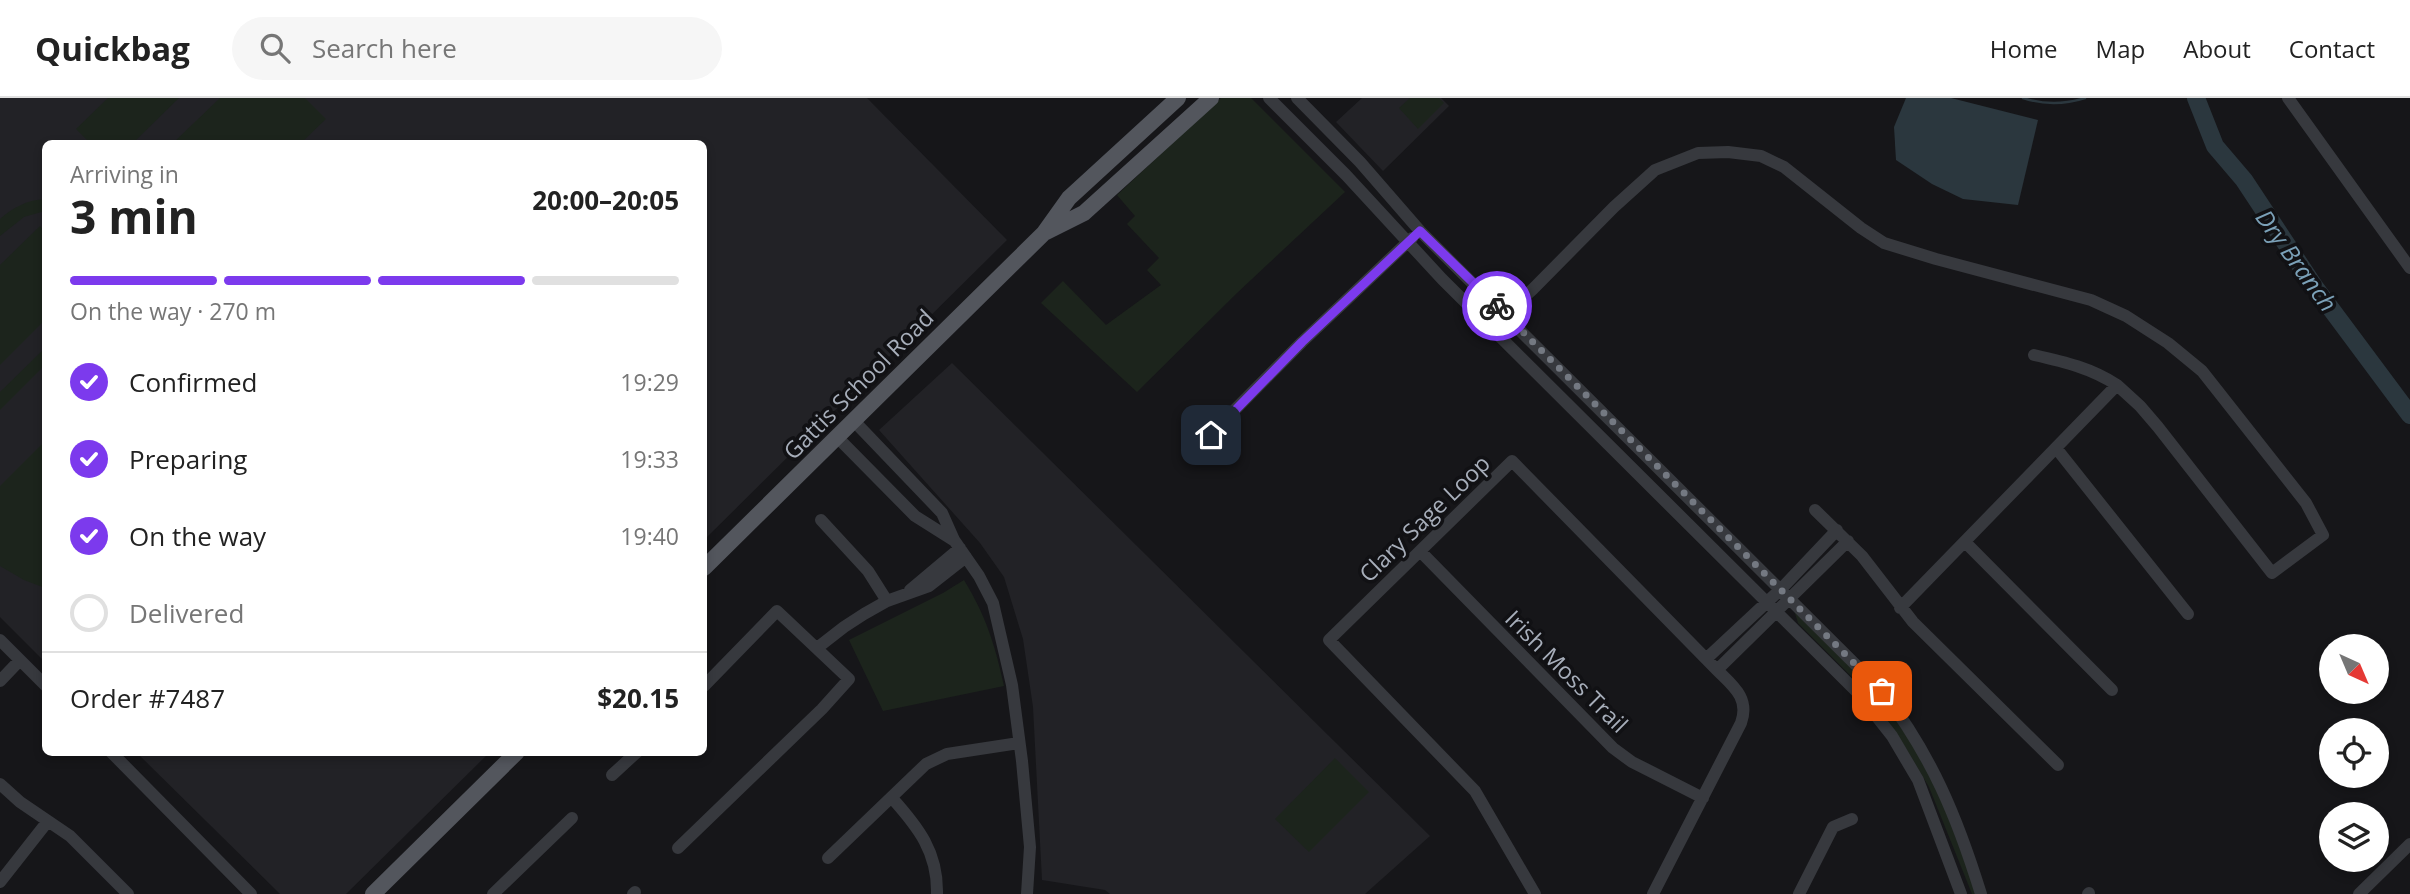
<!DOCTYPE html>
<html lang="en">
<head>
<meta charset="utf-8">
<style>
  body { margin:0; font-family:"Open Sans",sans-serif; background:#f6f6f6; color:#222; height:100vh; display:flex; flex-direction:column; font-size:26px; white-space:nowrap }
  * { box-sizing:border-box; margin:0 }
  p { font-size:23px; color:#767676 }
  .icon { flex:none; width:38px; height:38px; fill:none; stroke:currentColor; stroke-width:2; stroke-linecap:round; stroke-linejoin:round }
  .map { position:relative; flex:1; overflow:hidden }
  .drawer { position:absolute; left:42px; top:42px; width:665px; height:616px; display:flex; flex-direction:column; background:#fff; border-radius:10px; box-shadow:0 4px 10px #0003 }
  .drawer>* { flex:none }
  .needle { width:46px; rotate:136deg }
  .fabs { position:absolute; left:2319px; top:536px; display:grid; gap:14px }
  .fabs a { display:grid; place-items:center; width:70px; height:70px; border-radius:50%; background:#fff; box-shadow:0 4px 10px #0003; font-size:35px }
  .pin { position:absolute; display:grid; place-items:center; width:60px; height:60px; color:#fff; margin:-30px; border-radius:14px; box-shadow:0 4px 10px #0006 }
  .courier { position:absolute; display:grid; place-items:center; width:70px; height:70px; margin:-35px; border:5px solid #7c3aed; border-radius:50%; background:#fff; color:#222; box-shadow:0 2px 9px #0007 }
  .overview em { font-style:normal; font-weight:700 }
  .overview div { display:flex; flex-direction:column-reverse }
  .overview { display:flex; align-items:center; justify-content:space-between; height:119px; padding:0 28px }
  h1 { font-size:46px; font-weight:700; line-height:52px }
  .bar { display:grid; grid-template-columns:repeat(4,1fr); gap:10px 7px; align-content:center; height:84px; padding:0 28px }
  .bar i { height:9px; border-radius:5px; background:#e0e0e0 }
  .bar .active { background:#7c3aed }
  .bar p { grid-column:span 4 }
  .line { display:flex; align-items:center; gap:18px; padding:0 28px; border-top:2px solid #e0e0e0 }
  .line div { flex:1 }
  ol { padding:0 28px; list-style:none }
  li { display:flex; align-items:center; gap:21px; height:77px }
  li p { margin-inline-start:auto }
  li .icon { padding:7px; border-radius:50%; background:#7c3aed; color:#fff; stroke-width:4 }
  li:last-child { color:#767676 }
  li i { width:38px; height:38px; border:4px solid #e0e0e0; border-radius:50% }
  header { display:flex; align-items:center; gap:42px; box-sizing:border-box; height:98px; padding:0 35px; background:#fff; border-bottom:2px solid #e0e0e0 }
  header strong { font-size:33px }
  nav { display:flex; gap:38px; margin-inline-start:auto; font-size:24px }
  .search { width:490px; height:63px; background:#f6f6f6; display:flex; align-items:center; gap:18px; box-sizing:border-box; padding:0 24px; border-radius:38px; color:#767676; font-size:26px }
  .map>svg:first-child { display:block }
</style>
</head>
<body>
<header>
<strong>Quickbag</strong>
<div class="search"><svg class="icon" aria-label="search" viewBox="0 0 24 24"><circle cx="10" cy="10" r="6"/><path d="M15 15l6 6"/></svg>Search here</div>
<nav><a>Home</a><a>Map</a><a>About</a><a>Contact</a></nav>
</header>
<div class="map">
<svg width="2410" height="796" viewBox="0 0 2410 796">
  <rect width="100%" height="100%" fill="#161619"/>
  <path fill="#222226" d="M0,0H867L1007,142L704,442V46H46L45,564L0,519Z
    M1362,0H1441L1449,8L1383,73L1336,24Z
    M952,265L1430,738L1365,796H1110L1105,792L1042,782L1033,609L1023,541L1004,479L980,445L879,332Z
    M137,655H489L346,796H280Z"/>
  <path fill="#1c241c" d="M108,0H179L133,45H90L76,31Z
    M220,0H305L326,21L301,45H173Z
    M1221,0H1251L1345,94L1237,195L1137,294L1041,205L1063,183L1106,227L1161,187L1147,172L1159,160L1127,126L1135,118L1117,97Z
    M1410,0H1439L1444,5L1418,31L1399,10Z
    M45,101V113L24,119L0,138V121C13,109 28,102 45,101Z
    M40,128L45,134V222L0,267V167Z
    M45,250V267L0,312V294Z
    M45,343V490L24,482L0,468V388Z
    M964,482C986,518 995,547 1004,588L883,613L849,542L943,495Z
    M1794,512L1867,581L1901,626L1936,687L1977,796H1972L1929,689L1907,652L1858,585L1798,525Z
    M1335,660L1369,694L1309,754L1275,721Z"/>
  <path fill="#2b373e" d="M1906,0H1951L2038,22L2018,107L1963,101L1932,86L1896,62L1894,29Z"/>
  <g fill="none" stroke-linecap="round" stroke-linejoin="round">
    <path stroke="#2b373e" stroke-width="2.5" d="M2023,0C2044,7 2063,7 2085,0"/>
    <path stroke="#2b373e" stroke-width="18" d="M2196,0L2215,48L2244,82L2314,188L2410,317"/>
    <path stroke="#37393e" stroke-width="12" d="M1269,0L1346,77L1442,181L1858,595L1892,638L1918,682L1961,796
      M1297,0L1360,64L1420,133L1882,593C1932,658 1957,719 1981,796
      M2288,0L2410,170
      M1491,229L1533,191L1614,109L1655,72L1698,55L1728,54L1761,58L1784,69L1861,130L1884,145L1936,161L2091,202L2126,218L2168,245L2202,273L2306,405L2323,437L2272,475L2158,329L2140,308L2117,287
      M853,322L942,415L954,442L979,478L993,505L1012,587L1022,663L1030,749L1027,796
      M837,339L915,418L953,442
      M2056,350L2188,516
      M1192,355L1302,244L1412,140
      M1815,412L1862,458L1913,524L2058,667
      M821,422L868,473L887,503
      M1965,444L2112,592
      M1420,453L1613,650L1632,664L1703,700
      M910,492L960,450
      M1900,510L2117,287C2091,270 2065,264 2034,257
      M0,542L46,588
      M817,550L844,529L864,516L887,503L929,488L966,459
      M1706,561L1781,491L1837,432
      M1717,572L1848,443
      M0,583L20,562
      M111,654L251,796
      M612,677L637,654
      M0,686L20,704L70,738L128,796
      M892,700C918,729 938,754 937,796
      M678,750L822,611L849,581L777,513L704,588
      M828,760L926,666L947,656L1019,645
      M0,784L48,723
      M493,796L572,720
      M633,796L635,794
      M1535,796L1475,693L1329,542L1512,363L1717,572C1733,588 1750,600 1741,625L1653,796
      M1799,796L1833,729L1852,721
      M2088,796L2089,795
      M2359,796L2410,746"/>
    <path stroke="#53565d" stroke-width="16" d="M1046,134L1084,115L1211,0
      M704,470L1044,135L1069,100L1178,0
      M373,796L517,654"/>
  </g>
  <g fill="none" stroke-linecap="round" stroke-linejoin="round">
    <path stroke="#747982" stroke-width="7" stroke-dasharray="0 12.6" d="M1497,208L1882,593"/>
    <path stroke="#7c3aed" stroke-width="9" d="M1211,337L1302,244L1420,133L1497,208"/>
  </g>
  <g text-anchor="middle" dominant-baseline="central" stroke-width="7" stroke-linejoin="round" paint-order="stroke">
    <g font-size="23" fill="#a7aeba" stroke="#111114">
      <text transform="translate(858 286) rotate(-45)">Gattis School Road</text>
      <text transform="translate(1424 420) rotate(-44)">Clary Sage Loop</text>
      <text transform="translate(1567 573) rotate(45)">Irish Moss Trail</text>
    </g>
    <g font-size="24" font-style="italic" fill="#7ba1b8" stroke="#111114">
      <text transform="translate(2297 162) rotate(54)">Dry Branch</text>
    </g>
  </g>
</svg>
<div class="fabs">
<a><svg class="needle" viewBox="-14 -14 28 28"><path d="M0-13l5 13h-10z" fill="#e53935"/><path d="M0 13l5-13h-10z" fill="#767676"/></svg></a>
<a><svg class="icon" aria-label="locate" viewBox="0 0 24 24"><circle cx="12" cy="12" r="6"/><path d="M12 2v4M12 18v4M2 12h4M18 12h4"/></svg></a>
<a><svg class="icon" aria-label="layers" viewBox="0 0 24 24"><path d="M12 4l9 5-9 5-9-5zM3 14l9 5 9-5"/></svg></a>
</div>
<div class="pin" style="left:1882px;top:593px;background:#ea580c"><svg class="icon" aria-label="bag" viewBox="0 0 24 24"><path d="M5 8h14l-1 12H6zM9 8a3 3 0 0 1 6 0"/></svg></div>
<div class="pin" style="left:1211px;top:337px;background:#1f2937"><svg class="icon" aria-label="home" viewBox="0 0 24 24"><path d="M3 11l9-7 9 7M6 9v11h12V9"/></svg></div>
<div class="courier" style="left:1497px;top:208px"><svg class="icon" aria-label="bike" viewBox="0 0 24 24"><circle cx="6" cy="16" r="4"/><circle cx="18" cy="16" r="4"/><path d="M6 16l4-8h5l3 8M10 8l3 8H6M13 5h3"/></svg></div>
<section class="drawer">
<div class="overview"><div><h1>3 min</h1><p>Arriving in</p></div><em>20:00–20:05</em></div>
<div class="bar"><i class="active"></i><i class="active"></i><i class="active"></i><i></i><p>On the way · 270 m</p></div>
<ol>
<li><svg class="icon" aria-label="check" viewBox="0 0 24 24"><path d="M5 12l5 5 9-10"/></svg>Confirmed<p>19:29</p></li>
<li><svg class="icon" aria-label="check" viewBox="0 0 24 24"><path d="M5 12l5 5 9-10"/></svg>Preparing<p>19:33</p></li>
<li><svg class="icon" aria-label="check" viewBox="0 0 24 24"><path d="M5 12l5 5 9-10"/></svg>On the way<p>19:40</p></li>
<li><i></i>Delivered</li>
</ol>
<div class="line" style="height:91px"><div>Order #7487</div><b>$20.15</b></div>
</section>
</div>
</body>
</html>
